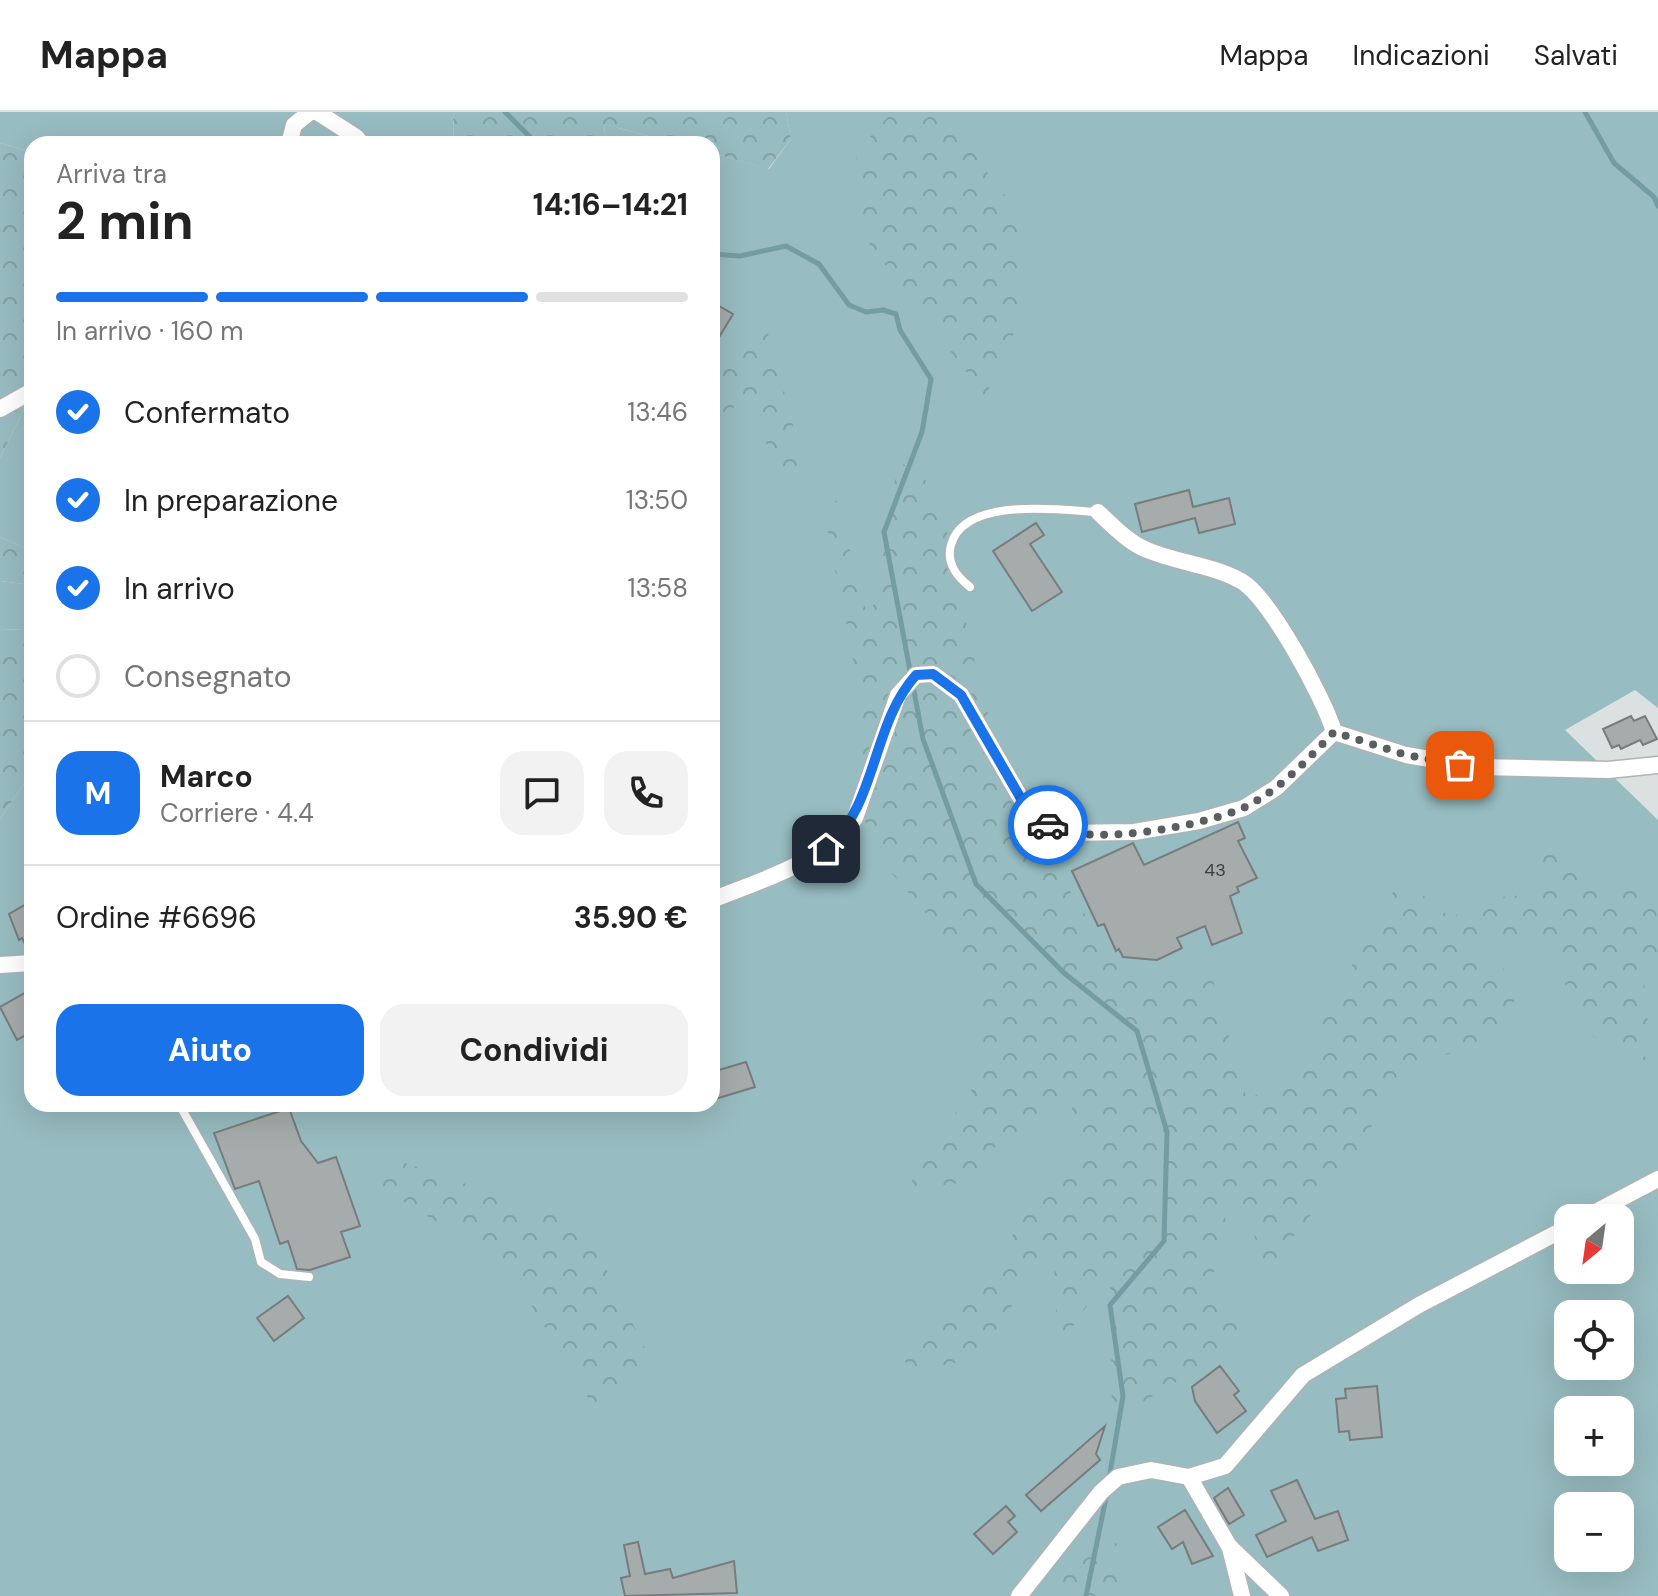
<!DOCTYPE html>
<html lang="it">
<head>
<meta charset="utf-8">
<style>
  body { margin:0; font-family:"DM Sans",sans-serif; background:#f2f2f2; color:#222; height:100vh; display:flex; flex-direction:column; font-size:30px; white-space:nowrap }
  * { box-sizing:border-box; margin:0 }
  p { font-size:26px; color:#767676 }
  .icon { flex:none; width:44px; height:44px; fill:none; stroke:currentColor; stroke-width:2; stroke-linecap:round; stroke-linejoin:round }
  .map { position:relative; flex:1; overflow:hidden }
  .panel { position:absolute; left:24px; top:24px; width:696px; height:976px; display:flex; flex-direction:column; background:#fff; border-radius:24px; box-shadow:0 8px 32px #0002 }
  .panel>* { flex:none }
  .needle { width:52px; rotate:209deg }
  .tools { position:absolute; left:1554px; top:1092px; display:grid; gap:16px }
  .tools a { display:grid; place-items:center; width:80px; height:80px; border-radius:16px; background:#fff; box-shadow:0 8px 32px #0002; font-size:40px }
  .pin { position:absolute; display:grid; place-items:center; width:68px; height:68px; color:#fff; margin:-34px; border-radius:16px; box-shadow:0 4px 12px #0006 }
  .courier { position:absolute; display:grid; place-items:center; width:80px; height:80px; margin:-40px; border:6px solid #1a73e8; border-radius:50%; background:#fff; color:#222; box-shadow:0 2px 10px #0007 }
  .headline em { font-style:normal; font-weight:700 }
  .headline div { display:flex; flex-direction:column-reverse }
  .headline { display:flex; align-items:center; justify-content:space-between; height:136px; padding:0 32px }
  h1 { font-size:52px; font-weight:700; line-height:60px }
  .bar { display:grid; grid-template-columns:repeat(4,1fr); gap:12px 8px; align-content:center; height:96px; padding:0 32px }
  .bar i { height:10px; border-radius:6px; background:#e0e0e0 }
  .bar .current { background:#1a73e8 }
  .bar p { grid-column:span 4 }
  .line { display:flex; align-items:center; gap:20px; padding:0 32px; border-top:2px solid #e0e0e0 }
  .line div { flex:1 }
  .round { display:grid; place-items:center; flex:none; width:84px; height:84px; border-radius:24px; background:#f2f2f2 }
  ol { padding:0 32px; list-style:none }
  li { display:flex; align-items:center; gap:24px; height:88px }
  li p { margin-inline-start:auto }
  li .icon { padding:8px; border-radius:50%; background:#1a73e8; color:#fff; stroke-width:4 }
  li:last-child { color:#767676 }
  li i { width:44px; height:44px; border:4px solid #e0e0e0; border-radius:50% }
  .action { display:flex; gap:16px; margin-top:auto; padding:16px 32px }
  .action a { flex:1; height:92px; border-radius:24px; background:#1a73e8; color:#fff; font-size:32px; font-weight:700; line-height:92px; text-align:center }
  .action a+a { background:#f2f2f2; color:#222 }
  header { display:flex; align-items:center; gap:48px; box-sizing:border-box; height:112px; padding:0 40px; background:#fff; border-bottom:2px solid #e0e0e0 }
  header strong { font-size:38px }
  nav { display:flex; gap:44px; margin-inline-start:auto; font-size:28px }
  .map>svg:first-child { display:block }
</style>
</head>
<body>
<header>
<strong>Mappa</strong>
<nav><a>Mappa</a><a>Indicazioni</a><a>Salvati</a></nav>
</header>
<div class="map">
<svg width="1658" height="1484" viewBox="0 0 1658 1484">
  <defs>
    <pattern id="forest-crowns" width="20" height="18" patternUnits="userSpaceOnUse" patternTransform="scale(2)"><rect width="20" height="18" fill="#97bcc1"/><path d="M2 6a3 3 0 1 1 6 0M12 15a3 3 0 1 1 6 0" fill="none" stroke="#81a1a5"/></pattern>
  </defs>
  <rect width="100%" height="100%" fill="#dbe1e1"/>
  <path fill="#97bcc1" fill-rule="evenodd" d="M0,0H453L454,32H32V40L0,31Z
    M786,0H1658V596L1635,578L1565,618L1658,708V1484H0V707L23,673L32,669V992H712V41L769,57L791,27ZM1568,1106H1620V1158H1568ZM1568,1202H1620V1254H1568ZM1568,1298H1620V1350H1568ZM1568,1394H1620V1446H1568Z
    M604,12L678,32H606Z
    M32,289V439L0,425V346L25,295Z
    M0,469L32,473V524L26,518L0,517Z"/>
  <path fill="url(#forest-crowns)" d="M453,0H786L791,27L768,57L712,41V32H678L604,12L606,32H454Z
    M892,0L945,3L1019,103L1021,206L985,285L865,126L856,41Z
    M0,31L32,40V289L25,295L0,346Z
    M768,221L804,353L774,365L755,286L712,305V250Z
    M898,349L924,365L949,425L970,531L1011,690L1122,858H1210L1247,988L1320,950V910L1401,766L1452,807L1473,788L1533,782L1549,724L1592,774L1658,771V838L1643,859L1649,926L1644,944L1658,957V980L1585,917L1541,817L1478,835L1519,870L1506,923L1400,958L1354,1048L1266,1159L1244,1092L1221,1080L1229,1130L1201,1186L1238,1190L1239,1233L1112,1308L1110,1160L1058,1236L1053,1133L992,1223L958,1250L910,1260L899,1236L976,1177L1030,1098L1080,1049L1071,991L1002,1027L964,1071L907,1076L985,957L979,864L891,760L854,687L862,592L822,391L837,389L870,514Z
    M0,425L32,439V473L0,469Z
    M0,517L26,518L32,524V669L23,673L0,707Z
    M382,1043L585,1113L649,1245L599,1304L505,1150L380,1076Z
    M1121,1430L1124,1484H1063L1060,1444Z"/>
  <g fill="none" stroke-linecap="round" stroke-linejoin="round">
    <path stroke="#749da3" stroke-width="5" d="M505,0L537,32
      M1585,0L1614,51L1654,85L1658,94
      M712,142L740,144L786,134L819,152L849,193L866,200L883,198L896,202L900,218L931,267L922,320L884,420L911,564
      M913,574L923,627L976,772L1064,861L1137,919L1167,1020L1164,1129L1110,1193L1123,1284L1109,1367
      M1086,1484L1107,1381"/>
  </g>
  <path fill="#a6abac" stroke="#777c7d" stroke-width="2" d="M712,190L733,202L712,237Z
    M1189,378L1193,395L1229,386L1235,412L1199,421L1195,406L1142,420L1135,392Z
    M1036,411L1044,423L1030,432L1062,480L1032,499L993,439Z
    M1631,604L1634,609L1645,604L1657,627L1643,633L1640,628L1621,637L1619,633L1612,636L1603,617Z
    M1238,710L1245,726L1238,729L1257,766L1237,775L1239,780L1230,784L1242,821L1212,833L1205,814L1177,826L1182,836L1157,848L1123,845L1119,837L1116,839L1104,812L1098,814L1072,759L1133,731L1144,753Z
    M32,789V840H29L22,826L19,828L9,802Z
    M32,877V920L17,928L0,895Z
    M746,950L755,975L712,988V960Z
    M289,996L301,1029L318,1051L336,1045L360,1114L341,1120L350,1145L310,1158L297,1157L288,1129L280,1132L259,1069L235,1077L214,1021Z
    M288,1184L304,1206L274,1229L257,1206Z
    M1220,1254L1239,1279L1234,1283L1246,1299L1217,1321L1195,1289L1192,1275Z
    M1377,1274L1382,1325L1350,1328L1349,1319L1339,1320L1336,1287L1346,1286L1345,1277Z
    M1105,1314L1096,1342L1100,1348L1041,1399L1026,1383Z
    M1297,1368L1315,1407L1338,1399L1348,1428L1318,1439L1312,1425L1267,1445L1256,1423L1286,1409L1271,1379Z
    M1228,1376L1244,1403L1229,1412L1214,1386Z
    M1006,1394L1015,1404L1008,1410L1017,1420L993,1442L974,1422Z
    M1185,1398L1213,1444L1192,1452L1183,1430L1172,1437L1158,1415Z
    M638,1430L645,1462L670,1457L673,1466L734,1449L737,1481L625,1484L621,1466L630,1464L624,1433Z"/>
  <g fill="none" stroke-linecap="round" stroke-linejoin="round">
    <g stroke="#aeb3b4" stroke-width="11">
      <path id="lane" d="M970,475C956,464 946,451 951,433C964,384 1060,398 1098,400
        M179,992L255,1127L261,1150L280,1162L309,1165"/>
    </g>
    <g stroke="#aeb3b4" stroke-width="19">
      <path id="street" d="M317,0L356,25L362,32
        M289,32L294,13L310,0
        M0,297L32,279
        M1098,400C1113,414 1128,430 1147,438C1178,451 1212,453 1241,469C1269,484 1325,588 1334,620
        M712,788C761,768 823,751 855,706L898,583L916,563L933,562L961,583L1027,697L1060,721L1134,720L1199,709L1244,696L1276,676L1334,620L1406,643L1477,655L1608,658L1658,653
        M0,853L32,851
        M1584,1106L1658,1067
        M1189,1365L1229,1434L1281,1484
        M1230,1436L1242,1484
        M1019,1484L1101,1380L1118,1365L1151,1358L1189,1365L1225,1354L1303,1263L1419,1193L1568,1115"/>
    </g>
    <use href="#lane" stroke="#fff" stroke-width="8"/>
    <use href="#street" stroke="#fff" stroke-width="16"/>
  </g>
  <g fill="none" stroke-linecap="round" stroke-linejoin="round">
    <path stroke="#5b5e5e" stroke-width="8" stroke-dasharray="0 14.4" d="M1048,713C1085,736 1206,714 1245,695C1280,678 1307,648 1334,620L1406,643L1460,653"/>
    <path stroke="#1a73e8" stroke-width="10" d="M826,737C878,692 871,613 916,563L933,562L961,583L1027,697L1048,713"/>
  </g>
  <g text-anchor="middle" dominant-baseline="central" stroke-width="8" stroke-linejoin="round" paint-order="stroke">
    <g font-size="18" fill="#3a3d3d">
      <text x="1215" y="758">43</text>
    </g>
  </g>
</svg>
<div class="tools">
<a><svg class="needle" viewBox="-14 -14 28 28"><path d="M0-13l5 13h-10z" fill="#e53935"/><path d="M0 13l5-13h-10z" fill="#767676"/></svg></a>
<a><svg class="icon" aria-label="locate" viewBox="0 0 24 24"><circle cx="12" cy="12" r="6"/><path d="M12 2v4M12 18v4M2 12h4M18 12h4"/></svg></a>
<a>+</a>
<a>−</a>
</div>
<div class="pin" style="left:1460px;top:653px;background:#ea580c"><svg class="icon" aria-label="bag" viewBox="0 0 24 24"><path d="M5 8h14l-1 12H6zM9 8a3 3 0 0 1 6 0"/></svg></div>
<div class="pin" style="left:826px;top:737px;background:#1f2937"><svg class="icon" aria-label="home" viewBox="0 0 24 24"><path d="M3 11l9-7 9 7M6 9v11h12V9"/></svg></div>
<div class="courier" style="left:1048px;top:713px"><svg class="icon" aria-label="car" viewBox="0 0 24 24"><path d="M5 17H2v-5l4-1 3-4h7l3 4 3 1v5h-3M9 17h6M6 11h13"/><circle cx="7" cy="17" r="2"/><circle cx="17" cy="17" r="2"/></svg></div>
<section class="panel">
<div class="headline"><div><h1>2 min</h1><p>Arriva tra</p></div><em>14:16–14:21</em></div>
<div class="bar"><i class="current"></i><i class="current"></i><i class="current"></i><i></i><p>In arrivo · 160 m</p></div>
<ol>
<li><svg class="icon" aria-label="check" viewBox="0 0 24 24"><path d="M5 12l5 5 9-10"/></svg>Confermato<p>13:46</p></li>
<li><svg class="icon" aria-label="check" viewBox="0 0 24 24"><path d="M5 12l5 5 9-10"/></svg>In preparazione<p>13:50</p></li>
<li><svg class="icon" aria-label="check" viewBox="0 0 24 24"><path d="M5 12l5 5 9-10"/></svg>In arrivo<p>13:58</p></li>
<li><i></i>Consegnato</li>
</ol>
<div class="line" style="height:144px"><b class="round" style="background:#1a73e8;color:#fff">M</b><div><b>Marco</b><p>Corriere · 4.4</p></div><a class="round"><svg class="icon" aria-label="chat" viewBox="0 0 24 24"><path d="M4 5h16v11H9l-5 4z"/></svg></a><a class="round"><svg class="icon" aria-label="phone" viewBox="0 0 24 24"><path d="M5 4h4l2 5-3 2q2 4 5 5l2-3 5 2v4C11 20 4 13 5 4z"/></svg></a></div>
<div class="line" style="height:104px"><div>Ordine #6696</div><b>35.90 €</b></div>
<div class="action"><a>Aiuto</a><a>Condividi</a></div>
</section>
</div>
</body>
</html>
